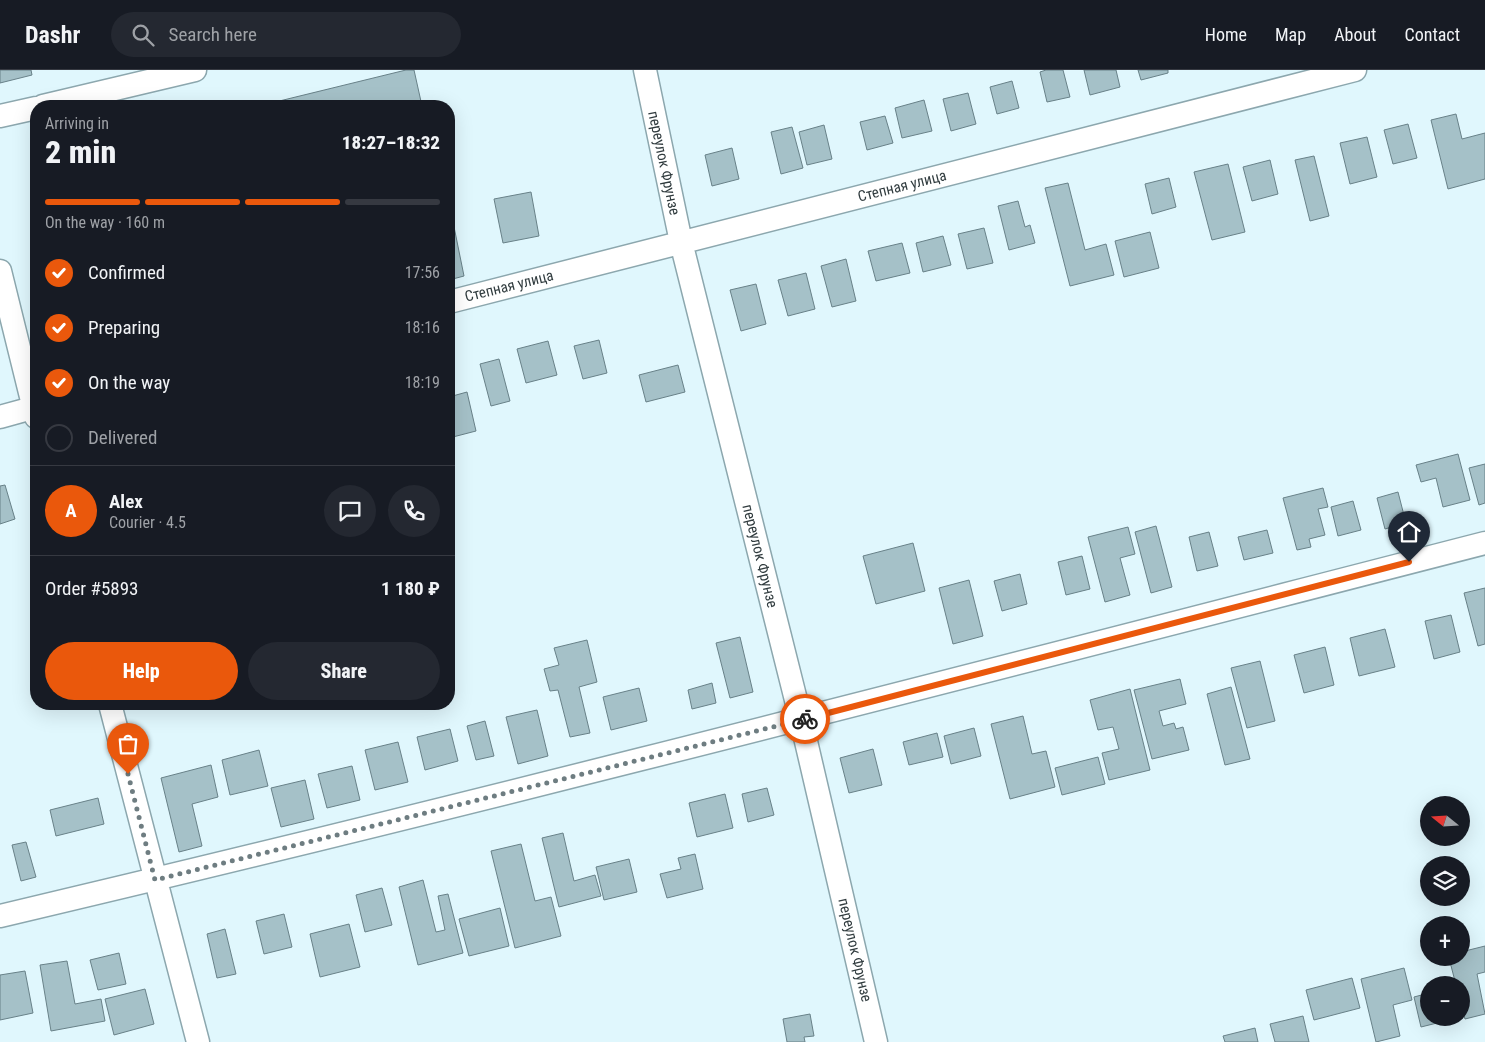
<!DOCTYPE html>
<html lang="en">
<head>
<meta charset="utf-8">
<style>
  body { margin:0; font-family:"Roboto Condensed",sans-serif; background:#242831; color:#f1f3f6; height:100vh; display:flex; flex-direction:column; font-size:19px; white-space:nowrap }
  * { box-sizing:border-box; margin:0 }
  p { font-size:16px; color:#9ea1a6 }
  .icon { flex:none; width:28px; height:28px; fill:none; stroke:currentColor; stroke-width:2; stroke-linecap:round; stroke-linejoin:round }
  .map { position:relative; flex:1; overflow:hidden }
  .details { position:absolute; left:30px; top:30px; width:425px; height:610px; display:flex; flex-direction:column; background:#171b24; border-radius:20px; box-shadow:0 5px 20px #0002 }
  .details>* { flex:none }
  .needle { width:32px; rotate:288deg }
  .fabs { position:absolute; left:1420px; top:726px; display:grid; gap:10px }
  .fabs a { display:grid; place-items:center; width:50px; height:50px; border-radius:50%; background:#171b24; box-shadow:0 5px 20px #0002; font-size:25px }
  .pin { position:absolute; display:grid; place-items:center; width:42px; height:42px; color:#fff; margin:-51px -21px; border-radius:50% 50% 50% 0; rotate:-45deg; box-shadow:0 0 5px #0007 }
  .pin .icon { rotate:45deg }
  .courier { position:absolute; display:grid; place-items:center; width:50px; height:50px; margin:-25px; border:4px solid #ea580c; border-radius:50%; background:#fff; color:#222; box-shadow:0 1px 6px #0007 }
  .overview em { font-style:normal; font-weight:800 }
  .overview div { display:flex; flex-direction:column-reverse }
  .overview { display:flex; align-items:center; justify-content:space-between; height:85px; padding:0 15px }
  h1 { font-size:32px; font-weight:800; line-height:38px }
  .bar { display:grid; grid-template-columns:repeat(4,1fr); gap:8px 5px; align-content:center; height:60px; padding:0 15px }
  .bar i { height:6px; border-radius:4px; background:#363941 }
  .bar .selected { background:#ea580c }
  .bar p { grid-column:span 4 }
  .line { display:flex; align-items:center; gap:12px; padding:0 15px; border-top:1px solid #363941 }
  .line div { flex:1 }
  .round { display:grid; place-items:center; flex:none; width:52px; height:52px; border-radius:26px; background:#242831 }
  ol { padding:0 15px; list-style:none }
  li { display:flex; align-items:center; gap:15px; height:55px }
  li p { margin-inline-start:auto }
  li .icon { padding:5px; border-radius:50%; background:#ea580c; color:#fff; stroke-width:4 }
  li:last-child { color:#9ea1a6 }
  li i { width:28px; height:28px; border:2px solid #363941; border-radius:50% }
  .button { display:flex; gap:10px; margin-top:auto; padding:10px 15px }
  .button a { flex:1; height:58px; border-radius:30px; background:#ea580c; color:#fff; font-size:20px; font-weight:800; line-height:58px; text-align:center }
  .button a+a { background:#242831; color:#f1f3f6 }
  header { display:flex; align-items:center; gap:30px; box-sizing:border-box; height:70px; padding:0 25px; background:#171b24; border-bottom:1px solid #363941 }
  header strong { font-size:24px }
  nav { display:flex; gap:28px; margin-inline-start:auto; font-size:18px }
  .search { width:350px; height:45px; background:#242831; display:flex; align-items:center; gap:12px; box-sizing:border-box; padding:0 18px; border-radius:28px; color:#9ea1a6; font-size:19px }
  .map>svg:first-child { display:block }
</style>
</head>
<body>
<header>
<strong>Dashr</strong>
<div class="search"><svg class="icon" aria-label="search" viewBox="0 0 24 24"><circle cx="10" cy="10" r="6"/><path d="M15 15l6 6"/></svg>Search here</div>
<nav><a>Home</a><a>Map</a><a>About</a><a>Contact</a></nav>
</header>
<div class="map">
<svg width="1485" height="972" viewBox="0 0 1485 972">
  <rect width="100%" height="100%" fill="#e0f7fd"/>
  <path fill="#a5c1c8" stroke="#688188" d="M0,0H31L32,5L0,13Z
    M406,0H414L422,36H263V35Z
    M1046,0H1063L1070,27L1047,32L1040,2Z
    M1084,0H1116L1120,17L1090,25Z
    M1138,0H1168V3L1141,10Z
    M1012,11L1019,38L997,44L990,17Z
    M968,23L976,54L951,61L943,29Z
    M924,30L932,61L902,68L895,38Z
    M1456,44L1462,69L1485,63V109L1448,119L1431,50Z
    M885,46L893,73L867,80L860,52Z
    M1408,54L1417,88L1393,94L1384,60Z
    M824,55L832,89L807,95L799,62Z
    M792,57L803,98L781,104L771,62Z
    M1367,67L1377,107L1350,114L1340,73Z
    M732,78L739,109L712,116L705,85Z
    M1314,86L1329,146L1310,151L1295,90Z
    M1270,90L1278,124L1252,131L1243,97Z
    M1228,94L1245,162L1212,170L1194,102Z
    M1169,108L1176,137L1152,144L1145,114Z
    M1068,113L1085,180L1106,174L1114,205L1070,216L1045,118Z
    M531,122L539,166L503,173L494,129Z
    M1018,131L1025,157L1030,155L1035,173L1009,180L998,136Z
    M451,142L464,206L449,210V143Z
    M984,158L993,193L967,199L958,164Z
    M1150,162L1159,198L1124,207L1115,171Z
    M943,166L951,195L923,202L916,173Z
    M902,173L910,203L876,211L868,181Z
    M846,189L856,231L832,237L821,196Z
    M806,203L815,239L788,246L778,210Z
    M756,214L766,254L741,261L730,220Z
    M599,270L607,303L583,309L574,276Z
    M548,271L557,305L526,313L517,279Z
    M499,289L510,331L491,336L480,294Z
    M678,295L685,322L646,332L639,305Z
    M467,322L476,361L449,368V327Z
    M1458,384L1470,430L1443,437L1436,408L1421,412L1416,395Z
    M1485,394V433L1479,435L1469,398Z
    M5,415L15,449L0,454V416Z
    M1323,418L1328,437L1318,439L1325,465L1309,469L1311,477L1297,480L1283,428Z
    M1398,422L1406,453L1385,459L1377,428Z
    M1353,431L1361,460L1338,466L1331,437Z
    M1156,456L1172,517L1151,523L1135,462Z
    M1128,457L1135,484L1120,488L1130,525L1105,532L1088,467Z
    M1267,460L1273,483L1244,490L1238,467Z
    M1209,462L1218,496L1197,501L1189,467Z
    M913,473L925,521L876,534L863,486Z
    M1082,486L1090,519L1066,525L1058,492Z
    M1020,504L1027,534L1002,541L994,511Z
    M969,510L983,566L953,574L939,518Z
    M1485,518V574L1478,576L1464,523Z
    M1451,545L1460,582L1434,589L1425,551Z
    M1385,559L1395,597L1359,606L1350,568Z
    M740,567L753,622L730,628L716,573Z
    M587,570L597,612L579,617L590,663L570,667L558,620L550,621L544,599L559,595L554,578Z
    M1325,577L1334,615L1304,623L1294,585Z
    M1260,591L1275,651L1247,658L1231,598Z
    M1180,609L1186,634L1159,641L1163,656L1174,653L1176,659L1183,657L1189,680L1152,689L1134,620Z
    M712,613L716,633L692,639L688,620Z
    M1231,617L1250,689L1225,695L1207,624Z
    M639,618L647,651L611,660L603,627Z
    M1130,619L1150,700L1109,710L1102,683L1119,679L1113,657L1098,660L1090,630Z
    M537,640L548,686L518,694L506,647Z
    M1023,646L1032,684L1046,681L1055,717L1010,729L991,654Z
    M485,651L494,686L476,690L467,656Z
    M974,658L981,686L951,694L944,666Z
    M450,659L458,691L425,700L417,667Z
    M937,663L943,687L909,695L903,672Z
    M398,672L408,712L375,720L365,680Z
    M873,679L882,715L849,723L840,688Z
    M259,680L268,716L230,725L222,690Z
    M1098,687L1105,714L1062,725L1055,698Z
    M211,695L218,727L192,734L202,776L179,782L161,708Z
    M352,696L360,730L327,738L318,704Z
    M305,710L314,749L281,757L271,718Z
    M767,718L774,745L748,752L742,724Z
    M725,724L733,758L697,767L689,733Z
    M98,728L104,754L56,766L50,740Z
    M563,763L574,811L595,805L601,826L559,837L542,768Z
    M26,772L36,807L21,811L12,775Z
    M521,774L535,831L551,827L561,866L515,878L491,781Z
    M695,784L703,819L667,828L660,804L681,799L678,788Z
    M629,789L637,822L604,830L596,797Z
    M423,810L436,862L445,860L438,826L448,824L463,883L418,895L399,817Z
    M382,818L392,855L365,862L356,825Z
    M500,838L509,876L469,886L459,849Z
    M284,844L292,877L264,884L256,851Z
    M349,854L360,897L320,907L310,864Z
    M225,859L236,904L217,908L207,864Z
    M1485,876V902L1477,904L1485,944L1465,949L1461,935V915H1456L1449,888H1461V882Z
    M119,883L126,914L98,920L90,890Z
    M67,891L75,934L101,929L105,951L51,961L40,895Z
    M1404,898L1412,930L1393,935L1400,966L1376,972L1361,909Z
    M25,901L33,943L0,950V905Z
    M1352,908L1360,938L1314,950L1306,920Z
    M145,919L154,954L114,965L105,929Z
    M1429,923V948H1444L1445,951L1421,957L1414,927Z
    M810,944L814,966L804,967L805,972H787L783,949Z
    M1303,946L1309,972H1275L1270,954Z
    M1255,958L1258,972H1225L1223,966Z"/>
  <g fill="none" stroke-linecap="round" stroke-linejoin="round">
    <g stroke="#8ca7ae" stroke-width="25">
      <path id="street" d="M645,0L681,172L801,650L876,972
        M43,36L195,0
        M0,46L36,38
        M0,201L36,347
        M449,232L1355,0
        M0,347L36,337
        M110,634L198,972
        M0,846C497,729 991,600 1485,473"/>
    </g>
    <use href="#street" stroke="#fff" stroke-width="22"/>
  </g>
  <g fill="none" stroke-linecap="round" stroke-linejoin="round">
    <path stroke="#6e7d81" stroke-width="5" stroke-dasharray="0 9" d="M128,704L155,810L805,649"/>
    <path stroke="#ea580c" stroke-width="6" d="M805,649L1409,492"/>
  </g>
  <g text-anchor="middle" dominant-baseline="central" stroke-width="4" stroke-linejoin="round" paint-order="stroke">
    <g font-size="15" fill="#303b3e" stroke="#fff">
      <text transform="translate(664 93) rotate(78)">переулок Фрунзе</text>
      <text transform="translate(902 116) rotate(-14)">Степная улица</text>
      <text transform="translate(509 216) rotate(-14)">Степная улица</text>
      <text transform="translate(760 486) rotate(76)">переулок Фрунзе</text>
      <text transform="translate(855 880) rotate(77)">переулок Фрунзе</text>
    </g>
  </g>
</svg>
<div class="fabs">
<a><svg class="needle" viewBox="-14 -14 28 28"><path d="M0-13l5 13h-10z" fill="#e53935"/><path d="M0 13l5-13h-10z" fill="#9ea1a6"/></svg></a>
<a><svg class="icon" aria-label="layers" viewBox="0 0 24 24"><path d="M12 4l9 5-9 5-9-5zM3 14l9 5 9-5"/></svg></a>
<a>+</a>
<a>−</a>
</div>
<div class="pin" style="left:128px;top:704px;background:#ea580c"><svg class="icon" aria-label="bag" viewBox="0 0 24 24"><path d="M5 8h14l-1 12H6zM9 8a3 3 0 0 1 6 0"/></svg></div>
<div class="pin" style="left:1409px;top:492px;background:#1f2937"><svg class="icon" aria-label="home" viewBox="0 0 24 24"><path d="M3 11l9-7 9 7M6 9v11h12V9"/></svg></div>
<div class="courier" style="left:805px;top:649px"><svg class="icon" aria-label="bike" viewBox="0 0 24 24"><circle cx="6" cy="16" r="4"/><circle cx="18" cy="16" r="4"/><path d="M6 16l4-8h5l3 8M10 8l3 8H6M13 5h3"/></svg></div>
<section class="details">
<div class="overview"><div><h1>2 min</h1><p>Arriving in</p></div><em>18:27–18:32</em></div>
<div class="bar"><i class="selected"></i><i class="selected"></i><i class="selected"></i><i></i><p>On the way · 160 m</p></div>
<ol>
<li><svg class="icon" aria-label="check" viewBox="0 0 24 24"><path d="M5 12l5 5 9-10"/></svg>Confirmed<p>17:56</p></li>
<li><svg class="icon" aria-label="check" viewBox="0 0 24 24"><path d="M5 12l5 5 9-10"/></svg>Preparing<p>18:16</p></li>
<li><svg class="icon" aria-label="check" viewBox="0 0 24 24"><path d="M5 12l5 5 9-10"/></svg>On the way<p>18:19</p></li>
<li><i></i>Delivered</li>
</ol>
<div class="line" style="height:90px"><b class="round" style="background:#ea580c;color:#fff">A</b><div><b>Alex</b><p>Courier · 4.5</p></div><a class="round"><svg class="icon" aria-label="chat" viewBox="0 0 24 24"><path d="M4 5h16v11H9l-5 4z"/></svg></a><a class="round"><svg class="icon" aria-label="phone" viewBox="0 0 24 24"><path d="M5 4h4l2 5-3 2q2 4 5 5l2-3 5 2v4C11 20 4 13 5 4z"/></svg></a></div>
<div class="line" style="height:65px"><div>Order #5893</div><b>1 180 ₽</b></div>
<div class="button"><a>Help</a><a>Share</a></div>
</section>
</div>
</body>
</html>
